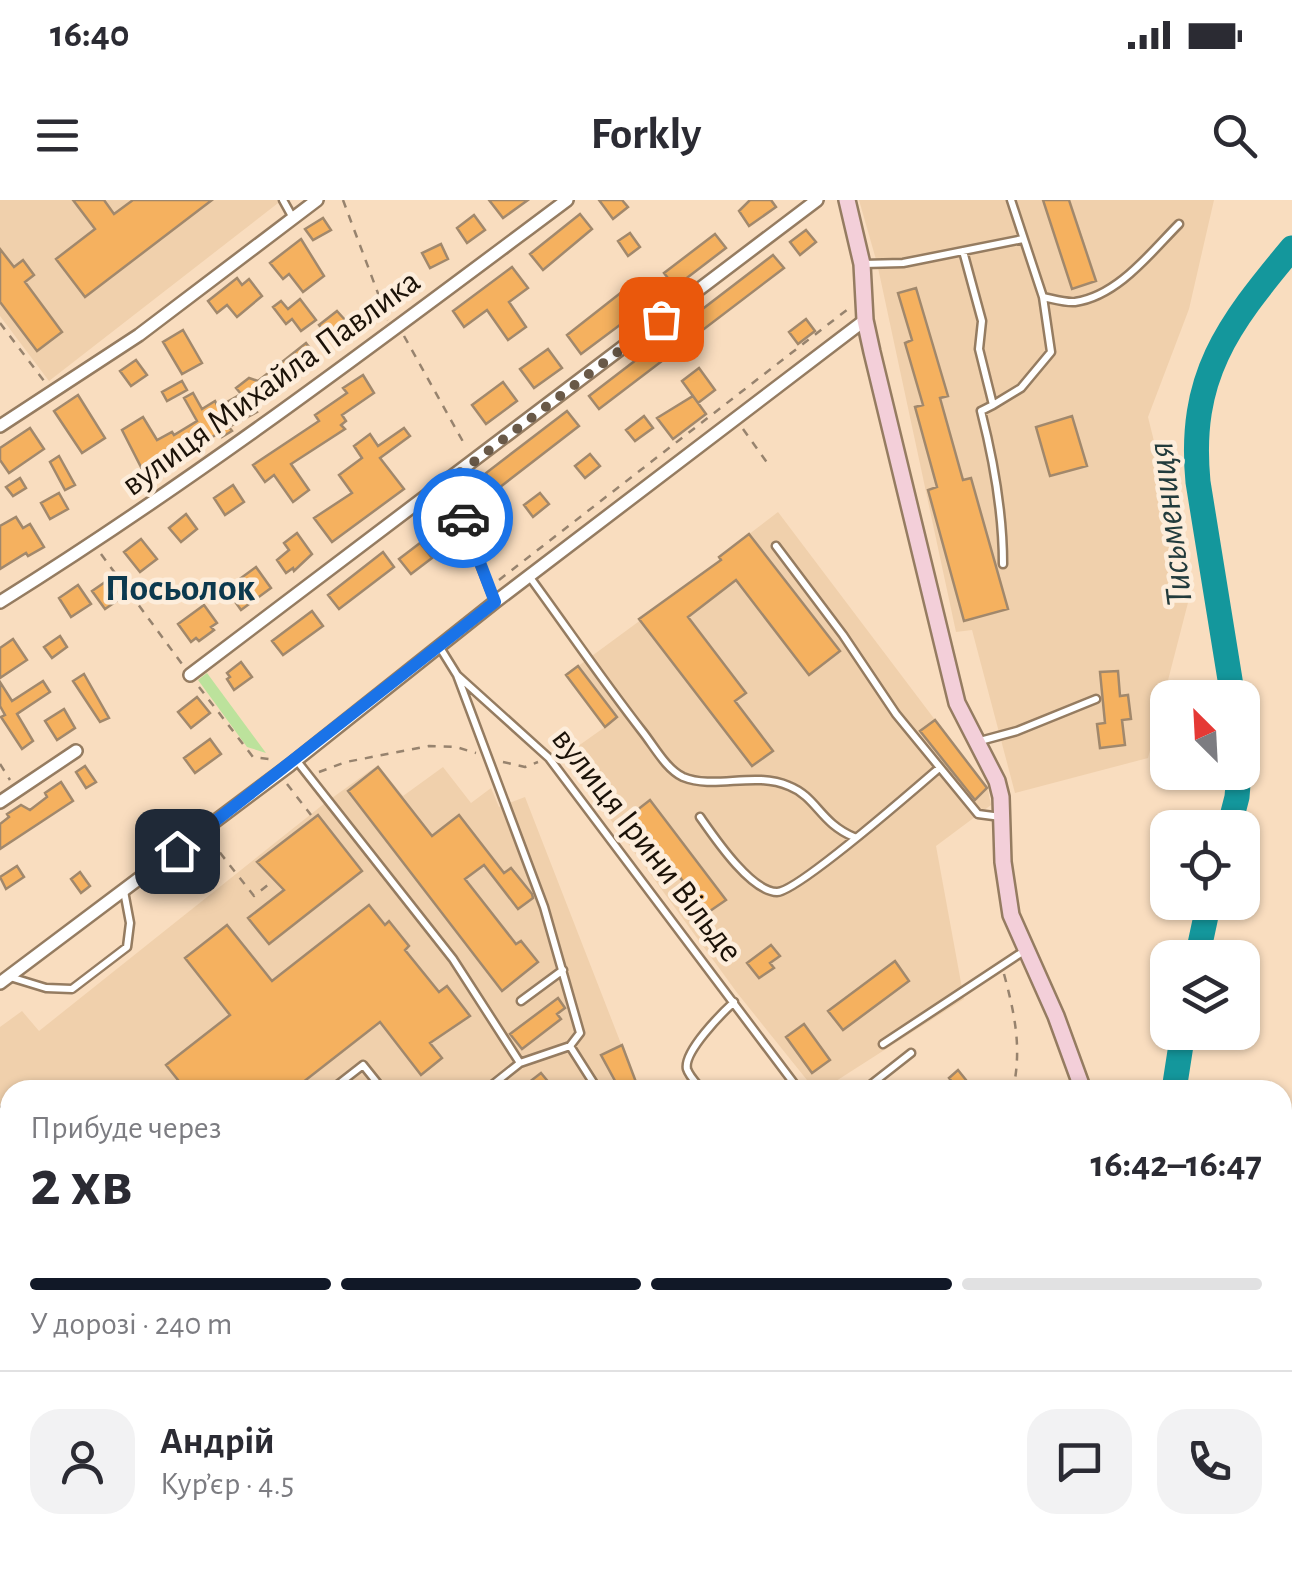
<!DOCTYPE html>
<html lang="uk">
<head>
<meta charset="utf-8">
<style>
  body { margin:0; font-family:"Alegreya Sans",sans-serif; background:#f2f2f3; color:#2b2b33; height:100vh; display:flex; flex-direction:column; font-size:38px; white-space:nowrap }
  * { box-sizing:border-box; margin:0 }
  p { font-size:32px; color:#7c7c81 }
  .icon { flex:none; width:55px; height:55px; fill:none; stroke:currentColor; stroke-width:2; stroke-linecap:round; stroke-linejoin:round }
  .map { position:relative; flex:1; overflow:hidden }
  .details { position:absolute; left:0px; top:880px; width:1292px; height:490px; display:flex; flex-direction:column; background:#fff; border-radius:30px 30px 0 0; box-shadow:0 2px 8px #0004 }
  .details>* { flex:none }
  .needle { width:65px; rotate:336deg }
  .controls { position:absolute; left:1150px; top:480px; display:grid; gap:20px }
  .controls a { display:grid; place-items:center; width:110px; height:110px; border-radius:20px; background:#fff; box-shadow:0 2px 8px #0004; font-size:50px }
  .pin { position:absolute; display:grid; place-items:center; width:85px; height:85px; color:#fff; margin:-42px; border-radius:20px; box-shadow:0 5px 15px #0006 }
  .courier { position:absolute; display:grid; place-items:center; width:100px; height:100px; margin:-50px; border:8px solid #1a73e8; border-radius:50%; background:#fff; color:#222; box-shadow:0 2px 12px #0007 }
  .summary em { font-style:normal; font-weight:700 }
  .summary div { display:flex; flex-direction:column-reverse }
  .summary { display:flex; align-items:center; justify-content:space-between; height:170px; padding:0 30px }
  h1 { font-size:65px; font-weight:700; line-height:75px }
  .bar { display:grid; grid-template-columns:repeat(4,1fr); gap:15px 10px; align-content:center; height:120px; padding:0 30px }
  .bar i { height:12px; border-radius:8px; background:#e1e1e2 }
  .bar .selected { background:#111827 }
  .bar p { grid-column:span 4 }
  .line { display:flex; align-items:center; gap:25px; padding:0 30px; border-top:2px solid #e1e1e2 }
  .line div { flex:1 }
  .round { display:grid; place-items:center; flex:none; width:105px; height:105px; border-radius:30px; background:#f2f2f3 }
  .status { display:flex; justify-content:space-between; align-items:center; height:70px; padding:0 50px; background:#fff; direction:ltr }
  .status svg { height:28px; fill:currentColor }
  header { display:flex; justify-content:space-between; align-items:center; height:130px; padding:0 30px; background:#fff; font-size:45px; font-weight:700 }
  .map>svg:first-child { display:block }
</style>
</head>
<body>
<div class="status"><b>16:40</b><svg viewBox="0 0 49 12"><path d="M0 12V9h3v3zM5 12V6h3v6zM10 12V3h3v9zM15 12V0h3v12zM26 1h20v11H26zM47 4h2v5h-2z"/></svg></div>
<header><svg class="icon" aria-label="menu" viewBox="0 0 24 24"><path d="M4 6h16M4 12h16M4 18h16"/></svg>Forkly<svg class="icon" aria-label="search" viewBox="0 0 24 24"><circle cx="10" cy="10" r="6"/><path d="M15 15l6 6"/></svg></header>
<div class="map">
<svg width="1292" height="1370" viewBox="0 0 1292 1370">
  <rect width="100%" height="100%" fill="#f9ddbf"/>
  <path fill="#f0d0ac" d="M0,0H282L49,181L0,116Z
    M859,0H1214L1189,109L1148,217L1191,391L1148,558L1015,593L972,430L956,432L877,63Z
    M778,312L988,590L991,605L936,646L964,799L822,890H815L738,794L564,556L605,527L566,475L721,361L719,357Z
    M378,565L403,596L443,567L471,603L491,588L499,607L525,597L639,890H10V1264L0,1266V827L22,811L39,831L325,603Z"/>
  <path fill="#bce29c" d="M207,473L266,553L247,547L198,480Z"/>
  <path fill="#14979c" d="M10,987V1071L0,1082V995Z"/>
  <g fill="none" stroke-linecap="round" stroke-linejoin="round">
    <path stroke="#14979c" stroke-width="4" d="M825,1370L872,1360"/>
    <path stroke="#14979c" stroke-width="25" d="M1233,498L1198,282C1188,177 1227,126 1292,48
      M1229,628L1237,597L1239,572
      M1197,758L1209,702
      M1174,890L1183,832
      M0,1312L10,1309"/>
  </g>
  <path fill="#f5b15f" stroke="#a1886c" stroke-width="2.5" d="M73,0H104L114,14L133,0H212L85,97L56,59L95,29Z
    M489,0H528L503,18Z
    M599,0H622L628,7L613,19Z
    M750,0H771L776,7L749,26L739,11Z
    M1043,0H1069L1096,81L1072,89Z
    M580,14L592,29L543,70L530,54Z
    M474,15L485,30L467,43L457,28Z
    M323,18L331,30L313,40L305,29Z
    M806,30L816,42L800,55L790,42Z
    M630,33L640,47L628,56L618,41Z
    M715,34L726,48L675,87L664,73Z
    M301,39L324,76L303,92L289,74L283,79L270,63Z
    M441,44L448,59L430,68L422,53Z
    M0,49L14,67L23,60L34,75L25,82L62,132L37,151L0,102Z
    M773,55L784,68L599,209L589,196Z
    M512,67L528,88L509,102L526,127L508,140L487,110L464,127L453,111Z
    M237,78L242,85L249,79L262,96L237,117L227,105L217,113L208,101Z
    M637,80L652,101L581,154L567,135Z
    M916,88L948,196L940,198L963,280L971,278L1008,409L964,421L928,290L937,287L915,207L923,205L905,143L912,140L898,93Z
    M300,99L316,120L301,131L292,119L286,124L273,107L281,101L288,109Z
    M337,111L346,121L341,125L348,132L334,144L319,125Z
    M806,119L815,131L798,144L789,132Z
    M183,130L202,163L182,174L163,142Z
    M306,143L316,156L253,206L257,212L229,227L232,231L222,237L220,232L175,262L170,255L142,269L122,230L143,217L157,240L172,232L174,235L197,221L184,198L193,193L202,209L215,201L218,207L241,194L236,188L249,178L258,181Z
    M548,149L562,168L534,188L520,169Z
    M136,160L147,175L131,186L120,171Z
    M699,168L715,190L698,203L682,181Z
    M363,175L374,193L342,215L346,221L341,225L345,229L291,264L309,290L293,302L274,275L265,282L253,265L319,221L315,215L347,193L343,188Z
    M182,181L187,190L167,201L162,192Z
    M503,182L517,201L486,224L472,205Z
    M78,195L105,238L82,253L54,211Z
    M693,196L706,214L673,239L657,218Z
    M567,211L579,226L495,291L486,273Z
    M644,216L653,228L635,241L626,230Z
    M1072,216L1087,266L1050,276L1036,227Z
    M30,228L44,249L9,273L0,260V248Z
    M404,228L410,236L380,258L404,289L332,342L314,318L352,293L339,275L362,258L354,246L370,234L378,246Z
    M590,254L600,266L585,278L575,266Z
    M59,256L75,285L65,290L50,262Z
    M20,278L26,288L13,296L6,287Z
    M233,285L244,302L225,315L214,298Z
    M59,293L68,309L50,319L41,303Z
    M540,293L549,304L533,317L524,305Z
    M186,314L197,329L181,342L169,328Z
    M16,317L23,328L30,324L44,347L28,356L26,353L0,369V326Z
    M297,333L312,354L294,371L293,368L286,373L277,360L289,350L284,343Z
    M749,334L840,451L809,475L736,380L688,417L746,493L735,501L773,551L752,566L639,419L721,360L719,357Z
    M141,339L157,359L140,372L124,352Z
    M420,343L432,358L411,374L399,359Z
    M383,352L394,367L339,409L328,395Z
    M256,367L271,388L241,410L226,389Z
    M111,378L124,396L105,409L92,391Z
    M78,385L91,404L71,417L59,398Z
    M204,405L217,423L211,427L214,430L199,441L196,438L191,442L178,424Z
    M312,411L323,426L283,455L272,441Z
    M60,436L67,447L52,458L44,447Z
    M13,439L27,460L0,478V448Z
    M241,462L252,477L234,490L227,479L230,477L227,473Z
    M578,466L617,517L605,527L566,475Z
    M1118,471L1120,496L1128,495L1131,519L1122,520L1125,545L1100,548L1097,524L1105,523L1100,472Z
    M84,474L109,518L100,522L73,481Z
    M43,481L50,492L17,514L33,541L22,549L1,517L5,515L0,506V482L12,501Z
    M197,497L210,513L191,528L178,512Z
    M64,509L75,528L57,540L45,521Z
    M935,520L987,588L975,600L920,531Z
    M210,539L221,554L195,573L184,558Z
    M85,566L96,582L86,588L76,572Z
    M378,567L432,636L459,615L504,673L511,668L532,694L533,698L518,709L484,665L465,679L516,744L521,741L538,762L502,791L348,591Z
    M61,582L73,601L0,649V624L9,617L7,614L21,605L30,610L47,597L45,593Z
    M650,600L726,700L707,713L632,614Z
    M318,615L362,671L269,744L248,718L284,690L257,662Z
    M17,666L24,677L6,689L0,677Z
    M80,672L90,686L81,693L71,679Z
    M369,705L385,725L389,721L409,746L405,750L439,792L447,786L470,816L430,843L442,858L421,875L380,822L293,890H186L166,865L230,815L185,758L227,725L272,781Z
    M771,745L780,756L770,763L774,768L759,778L747,763Z
    M895,761L909,781L843,830L828,811Z
    M558,798L565,808L557,814L561,819L522,849L510,834Z
    M804,824L830,860L812,873L786,837Z
    M622,845L639,890H620L601,855Z
    M958,870L974,890H958L949,878Z
    M541,873L555,890H519Z"/>
  <g fill="none" stroke-linecap="round" stroke-linejoin="round">
    <g stroke="#957c61" stroke-width="11">
      <path id="lane" d="M283,0L293,18
        M963,51L982,121L979,149L993,205L981,211C994,262 1003,311 1003,364
        M863,64L903,63L1023,39
        M1043,97C1053,99 1066,103 1075,102C1118,96 1151,52 1179,24
        M993,205L1021,188L1051,152L1043,97L1011,0
        M450,280L462,300L464,324L495,402
        M776,346L843,435L896,514L978,614L1001,617
        M529,376C567,428 603,481 642,531C654,546 666,569 683,577C715,590 754,571 789,586C817,597 820,623 854,637
        M439,446L457,475L549,558L799,890
        M980,541L1017,531L1096,499
        M297,561L453,759L520,863L570,846L580,833L544,707L457,475
        M700,617C714,637 751,692 777,692C797,692 916,588 938,569
        M10,777L46,788L72,789L127,747L130,723L124,691
        M521,801L563,770
        M883,844L1024,751
        M570,846L598,890
        M331,890L363,865L383,890
        M486,890L520,863
        M702,890C698,885 689,876 687,869C683,852 722,813 734,802
        M864,890L911,853
        M0,911L10,915
        M1185,1360L1194,1370"/>
    </g>
    <g stroke="#957c61" stroke-width="16">
      <path id="street" d="M0,226L139,135L317,0
        M0,402C197,279 381,139 567,0
        M190,475L817,0
        M0,602L76,551
        M0,783L290,565L495,402L865,120
        M367,1360L368,1370
        M606,1360L610,1370"/>
    </g>
    <g stroke="#957c61" stroke-width="20">
      <path id="secondary" d="M847,0L862,64L865,120L872,152L957,503L997,581L1001,597L1003,662L1011,715L1056,816L1083,890
        M1282,1095L1292,1105"/>
    </g>
    <path stroke="#97836e" stroke-width="2.5" stroke-dasharray="8 8" stroke-linecap="butt" d="M343,0L388,120
      M0,123L44,181
      M404,136L466,247
      M743,229L768,264
      M101,354L182,464
      M499,380L848,109
      M199,487L253,557L276,560
      M503,562L525,567L538,562
      M0,564L10,580
      M319,572L346,562L429,546L456,547L476,553
      M287,584L311,615
      M210,640L254,696L273,681
      M1004,774C1015,815 1022,848 1013,890
      M1282,1031L1292,1032"/>
    <use href="#lane" stroke="#fff" stroke-width="6"/>
    <use href="#street" stroke="#fff" stroke-width="11"/>
    <use href="#secondary" stroke="#f3cfd9" stroke-width="15"/>
  </g>
  <g fill="none" stroke-linecap="round" stroke-linejoin="round">
    <path stroke="#695948" stroke-width="10" stroke-dasharray="0 18" d="M463,318L462,300L450,280L661,119"/>
    <path stroke="#1a73e8" stroke-width="12" d="M177,651L495,402L463,318"/>
  </g>
  <g text-anchor="middle" dominant-baseline="central" stroke-width="9" stroke-linejoin="round" paint-order="stroke">
    <g font-size="35" fill="#1b1208" stroke="#fdeddb">
      <text transform="translate(271 183) rotate(-36)">вулиця Михайла Павлика</text>
      <text transform="translate(647 645) rotate(52)">вулиця Ірини Вільде</text>
    </g>
    <g font-size="38" font-style="italic" fill="#223b3c" stroke="#fdeddb">
      <text transform="translate(1171 324) rotate(-97)">Тисьмениця</text>
    </g>
    <g font-size="38" font-weight="bold" fill="#0c394e" stroke="#fdeddb">
      <text x="180" y="389">Посьолок</text>
    </g>
  </g>
</svg>
<div class="controls">
<a><svg class="needle" viewBox="-14 -14 28 28"><path d="M0-13l5 13h-10z" fill="#e53935"/><path d="M0 13l5-13h-10z" fill="#7c7c81"/></svg></a>
<a><svg class="icon" aria-label="locate" viewBox="0 0 24 24"><circle cx="12" cy="12" r="6"/><path d="M12 2v4M12 18v4M2 12h4M18 12h4"/></svg></a>
<a><svg class="icon" aria-label="layers" viewBox="0 0 24 24"><path d="M12 4l9 5-9 5-9-5zM3 14l9 5 9-5"/></svg></a>
</div>
<div class="pin" style="left:661px;top:119px;background:#ea580c"><svg class="icon" aria-label="bag" viewBox="0 0 24 24"><path d="M5 8h14l-1 12H6zM9 8a3 3 0 0 1 6 0"/></svg></div>
<div class="pin" style="left:177px;top:651px;background:#1f2937"><svg class="icon" aria-label="home" viewBox="0 0 24 24"><path d="M3 11l9-7 9 7M6 9v11h12V9"/></svg></div>
<div class="courier" style="left:463px;top:318px"><svg class="icon" aria-label="car" viewBox="0 0 24 24"><path d="M5 17H2v-5l4-1 3-4h7l3 4 3 1v5h-3M9 17h6M6 11h13"/><circle cx="7" cy="17" r="2"/><circle cx="17" cy="17" r="2"/></svg></div>
<section class="details">
<div class="summary"><div><h1>2 хв</h1><p>Прибуде через</p></div><em>16:42–16:47</em></div>
<div class="bar"><i class="selected"></i><i class="selected"></i><i class="selected"></i><i></i><p>У дорозі · 240 m</p></div>
<div class="line" style="height:180px"><a class="round"><svg class="icon" aria-label="person" viewBox="0 0 24 24"><circle cx="12" cy="8" r="4"/><path d="M4 21q1-7 8-7t8 7"/></svg></a><div><b>Андрій</b><p>Кур’єр · 4.5</p></div><a class="round"><svg class="icon" aria-label="chat" viewBox="0 0 24 24"><path d="M4 5h16v11H9l-5 4z"/></svg></a><a class="round"><svg class="icon" aria-label="phone" viewBox="0 0 24 24"><path d="M5 4h4l2 5-3 2q2 4 5 5l2-3 5 2v4C11 20 4 13 5 4z"/></svg></a></div>
</section>
</div>
</body>
</html>
